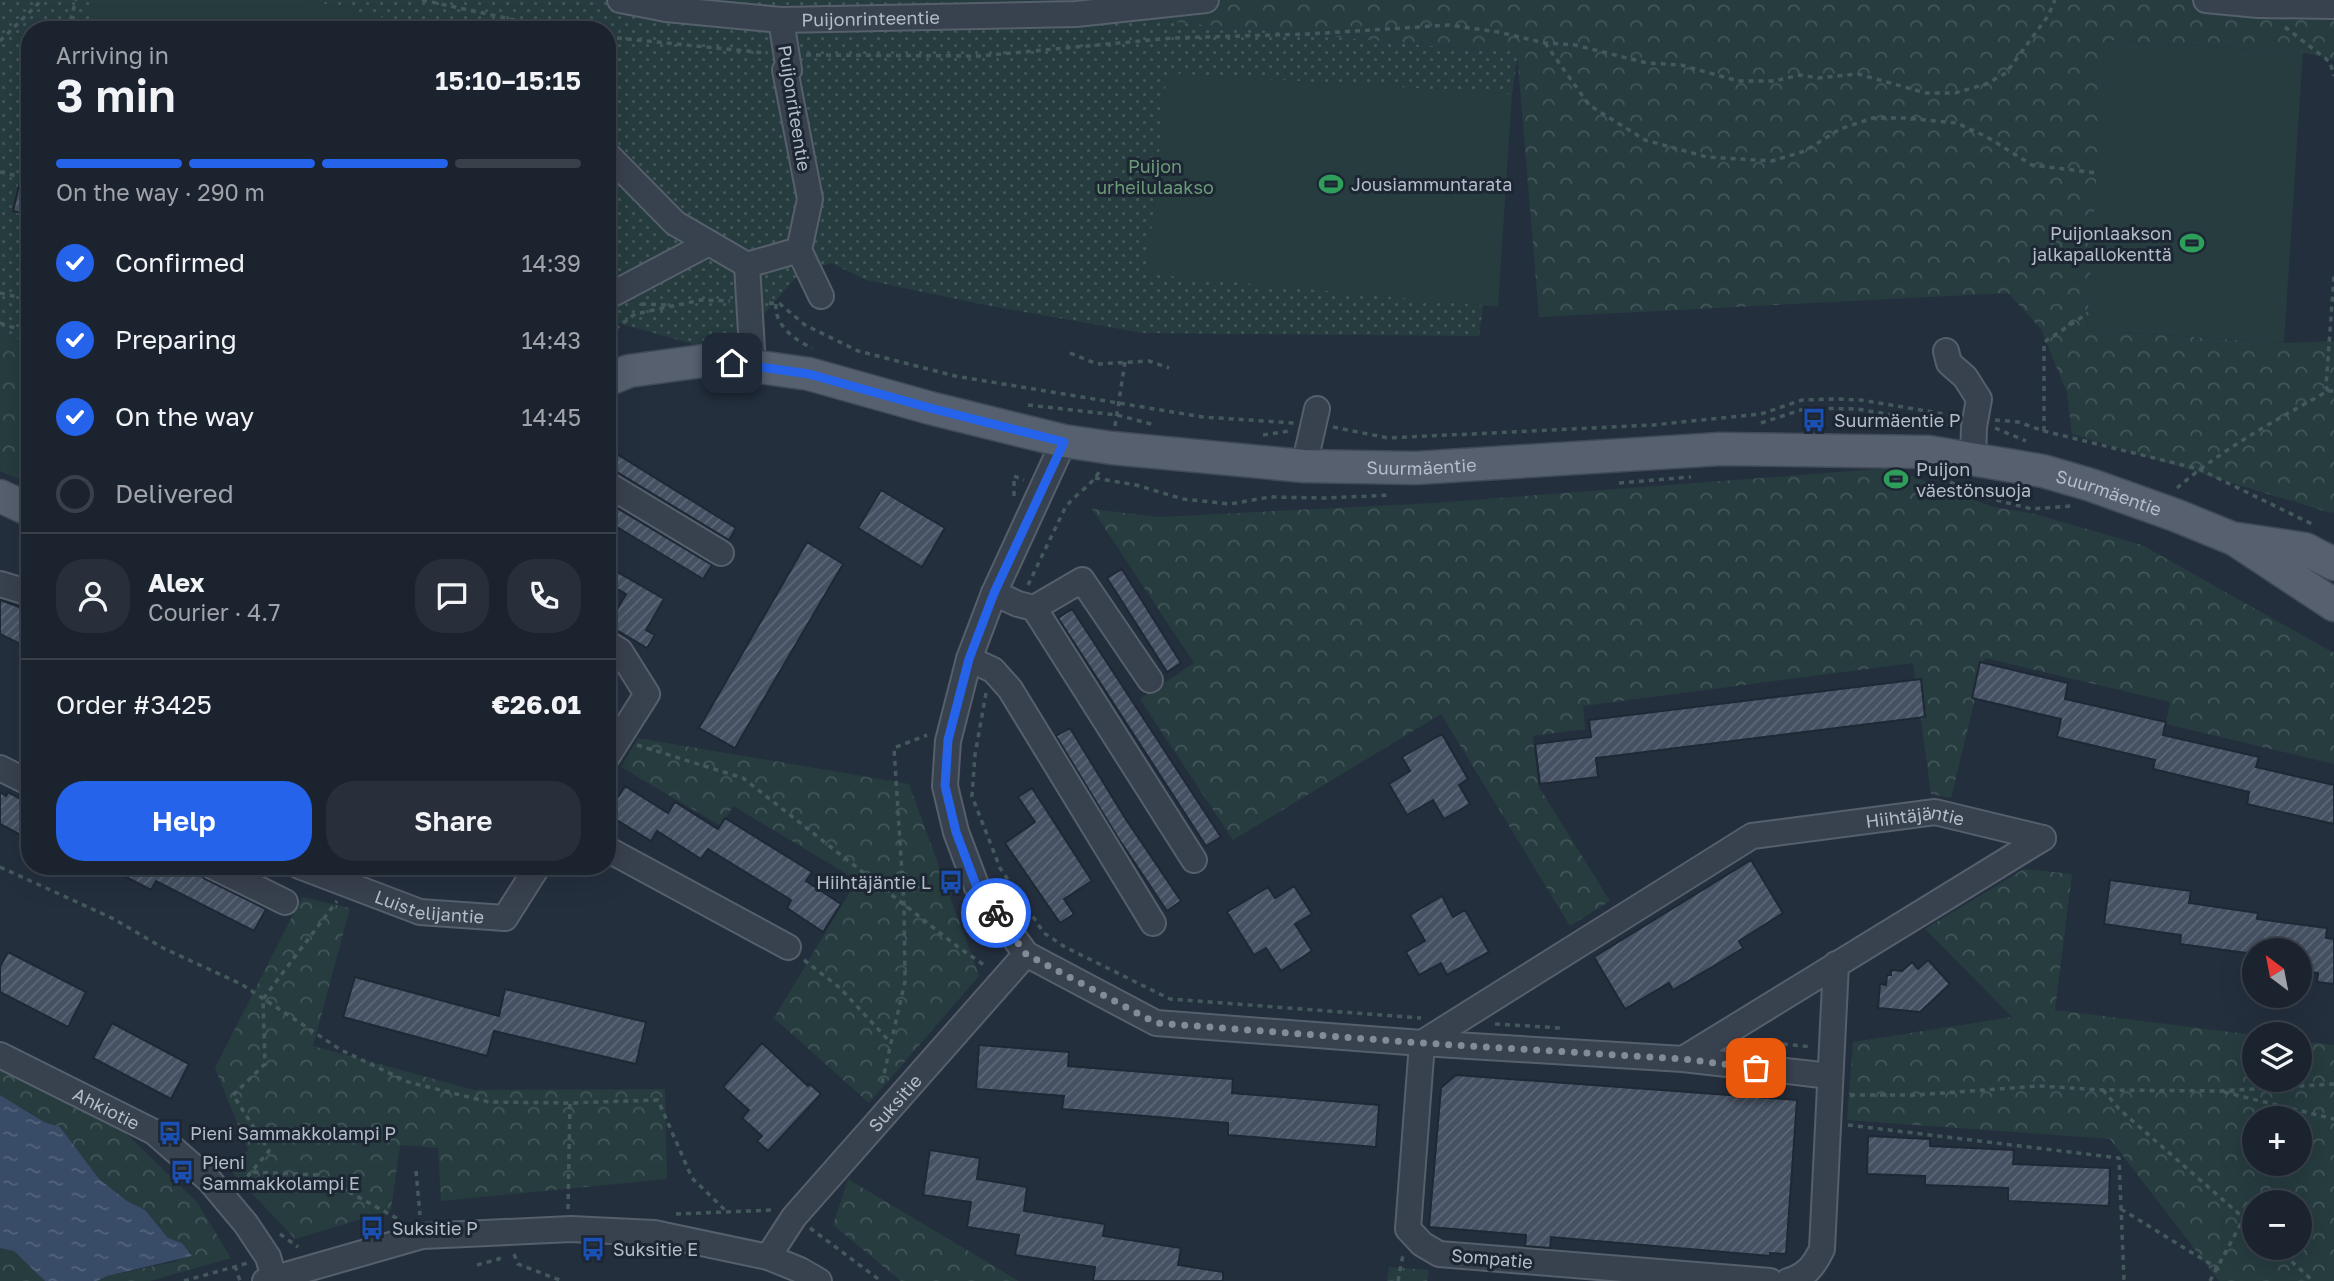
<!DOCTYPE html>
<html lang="en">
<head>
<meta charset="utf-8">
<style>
  body { margin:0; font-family:"Golos Text",sans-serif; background:#282f3a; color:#f1f3f6; height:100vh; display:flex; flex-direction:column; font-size:26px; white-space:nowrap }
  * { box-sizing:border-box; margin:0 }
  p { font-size:23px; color:#a0a4aa }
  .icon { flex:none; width:38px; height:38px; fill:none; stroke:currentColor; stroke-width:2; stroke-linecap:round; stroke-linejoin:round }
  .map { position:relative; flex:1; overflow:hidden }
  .details { position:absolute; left:21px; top:21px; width:595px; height:854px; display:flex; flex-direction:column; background:#1b232e; border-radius:28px; box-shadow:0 7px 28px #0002,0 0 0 2px #39404a }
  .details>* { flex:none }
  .needle { width:46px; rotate:328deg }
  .controls { position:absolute; left:2242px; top:938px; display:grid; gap:14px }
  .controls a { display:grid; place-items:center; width:70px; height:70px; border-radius:50%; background:#1b232e; box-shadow:0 7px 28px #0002,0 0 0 2px #39404a; font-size:35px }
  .pin { position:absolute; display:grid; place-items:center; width:60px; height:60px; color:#fff; margin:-30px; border-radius:14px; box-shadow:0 4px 10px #0006 }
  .courier { position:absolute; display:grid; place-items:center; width:70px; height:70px; margin:-35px; border:5px solid #2563eb; border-radius:50%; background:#fff; color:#222; box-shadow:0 2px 9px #0007 }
  .summary em { font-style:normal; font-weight:600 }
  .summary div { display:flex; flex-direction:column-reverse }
  .summary { display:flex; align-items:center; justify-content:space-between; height:119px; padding:0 35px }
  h1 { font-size:46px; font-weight:600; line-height:52px }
  .bar { display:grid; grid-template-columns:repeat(4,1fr); gap:10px 7px; align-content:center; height:84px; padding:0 35px }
  .bar i { height:9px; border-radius:5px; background:#39404a }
  .bar .on { background:#2563eb }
  .bar p { grid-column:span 4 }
  .line { display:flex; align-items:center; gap:18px; padding:0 35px; border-top:2px solid #39404a }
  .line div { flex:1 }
  .round { display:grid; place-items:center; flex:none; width:74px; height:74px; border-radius:28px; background:#282f3a }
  ol { padding:0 35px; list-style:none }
  li { display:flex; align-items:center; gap:21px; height:77px }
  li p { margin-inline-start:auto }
  li .icon { padding:7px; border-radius:50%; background:#2563eb; color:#fff; stroke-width:4 }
  li:last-child { color:#a0a4aa }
  li i { width:38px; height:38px; border:4px solid #39404a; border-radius:50% }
  .button { display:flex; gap:14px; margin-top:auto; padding:14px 35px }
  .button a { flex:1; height:80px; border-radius:28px; background:#2563eb; color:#fff; font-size:28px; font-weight:600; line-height:80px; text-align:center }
  .button a+a { background:#282f3a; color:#f1f3f6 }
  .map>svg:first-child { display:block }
</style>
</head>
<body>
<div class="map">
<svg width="2334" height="1281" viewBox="0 0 2334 1281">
  <defs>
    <pattern id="grass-dots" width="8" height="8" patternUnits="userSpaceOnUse" patternTransform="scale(1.75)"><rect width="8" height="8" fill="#263c3f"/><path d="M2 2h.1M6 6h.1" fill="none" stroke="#435659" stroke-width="1.8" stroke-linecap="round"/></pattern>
    <pattern id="forest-crowns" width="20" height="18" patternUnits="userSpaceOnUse" patternTransform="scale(1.75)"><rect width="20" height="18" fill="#263c3f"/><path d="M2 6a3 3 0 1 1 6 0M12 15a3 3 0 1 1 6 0" fill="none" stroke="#435659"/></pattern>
    <pattern id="water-ripples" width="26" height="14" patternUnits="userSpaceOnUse" patternTransform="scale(1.75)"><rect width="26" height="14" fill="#394c67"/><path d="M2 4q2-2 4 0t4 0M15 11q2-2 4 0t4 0" fill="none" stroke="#53647b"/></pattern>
    <pattern id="building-hatch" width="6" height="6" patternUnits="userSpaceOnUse" patternTransform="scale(1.75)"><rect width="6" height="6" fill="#455162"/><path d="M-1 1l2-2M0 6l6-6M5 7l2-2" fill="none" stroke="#5d6877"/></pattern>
  </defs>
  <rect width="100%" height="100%" fill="#242f3e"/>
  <path fill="url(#grass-dots)" d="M0,0H936L1490,51H1518L1479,336L1143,333L980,304L866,280L831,263L801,272L729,354L607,320V30H30V343L0,333Z"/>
  <path fill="url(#forest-crowns)" fill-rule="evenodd" d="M936,0H2334V60L2302,52L2106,40L2087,330L2284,343L2334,341V512L2331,513L2072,434L2067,393L2041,329L2008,293L1539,317L1517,51H1490Z
    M0,333L30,343V484L0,471Z
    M1891,468L1993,507L2035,514L2142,545L2334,653V764L2166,724L2170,702L1985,658L1951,798L1931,794L1913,663L1583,706L1585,729L1533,736L1539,787L1610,901L1570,926L1441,714L1233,840L1140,699L1194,663L1092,509L1160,517L1433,503Z
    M638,738L909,784L979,976L869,1103L774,1018L857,880L733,806L721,826L621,767Z
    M2024,869L2072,874L2055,1010L2254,1035V1080H2300V1041L2334,1045V1281H2219L2110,1139L1847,1120L1853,1042L2012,1017L1925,929ZM2300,1118V1164H2254V1118ZM2300,1202V1248H2254V1202Z
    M302,897L350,908L313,1046L474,1090L665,1089L667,1179L441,1201L438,1148L400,1145L391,1210L295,1239L229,1169L248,1150L215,1068Z
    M0,1063L108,1116L197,1202L231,1258L150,1281H97L107,1276L174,1262L192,1255L182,1243L168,1238L145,1210L127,1201L99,1179L60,1127L44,1122L0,1095Z
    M848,1179L1019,1281H901L833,1225Z
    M0,1248L14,1251L45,1281H0Z
    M1389,1267L1429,1270L1427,1281H1387Z"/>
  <path fill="#263c3f" d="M94,0H308L436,30H87Z
    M2105,40L2303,52L2284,343L2087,330Z
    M1167,73L1512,94L1498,307L1147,274Z"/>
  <path fill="url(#water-ripples)" d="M0,1095L44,1122L60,1127L99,1179L127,1201L145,1210L168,1238L182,1243L192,1256L107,1276L97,1281H45L14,1251L0,1248Z"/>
  <path fill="url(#building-hatch)" stroke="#1f2835" stroke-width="2" d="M24,165H30V215L13,211Z
    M607,448L736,528L729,540L615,471L607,469Z
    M881,490L945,528L922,567L858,528Z
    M607,502L712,565L703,579L607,521Z
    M807,542L843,564L735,748L699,728Z
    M607,566L664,599L646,630L655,635L647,648L608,625L626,594L607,583Z
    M1122,569L1181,663L1167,672L1107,578Z
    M0,600L30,611V649L0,634Z
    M1072,609L1221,837L1206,846L1058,618Z
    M1980,662L2068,683L2065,699L2166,722L2163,735L2259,757L2256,767L2334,785V824L2247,804L2249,792L2153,769L2155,760L2057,737L2061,719L1972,698Z
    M1921,679L1925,717L1596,758L1598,777L1540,784L1535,744L1591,737L1589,720Z
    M1070,728L1125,818L1181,901L1167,911L1118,838L1056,736Z
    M1442,734L1468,779L1459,785L1470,804L1444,819L1433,800L1407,815L1389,784L1410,771L1402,757Z
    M625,786L668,813L675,802L718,829L725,818L812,872L806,881L841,904L823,932L787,908L791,900L708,849L701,859L657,831L651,841L607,814Z
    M1032,788L1092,881L1064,899L1074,914L1060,923L1005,843L1035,822L1018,797Z
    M0,792L6,796L8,792L30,804V840L0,824Z
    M1751,860L1783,913L1739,941L1743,948L1717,964L1673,990L1669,983L1625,1009L1594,957Z
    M105,866H197L199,874L205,879L266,909L254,931L156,881L151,890Z
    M2110,880L2191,891L2189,903L2258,913L2257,919L2327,928L2326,938L2334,939V984L2317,982L2318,973L2300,970V950H2254V954L2180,944L2181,935L2104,924Z
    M1294,886L1312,914L1295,924L1312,951L1281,971L1266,948L1254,955L1227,912L1268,887L1275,898Z
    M1442,896L1453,917L1465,910L1489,952L1447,975L1441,963L1419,975L1406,952L1425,941L1410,915Z
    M8,952L86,992L68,1027L0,992V967Z
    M1928,960L1950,984L1920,1012L1878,1008L1880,984L1886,985L1887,975H1891V970L1902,971L1912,962L1918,969Z
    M355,977L499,1016L505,989L646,1022L636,1064L494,1031L487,1056L343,1017Z
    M112,1023L189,1064L171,1099L93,1058Z
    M762,1043L808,1086L810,1084L821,1094L768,1151L757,1141L762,1136L742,1118L749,1110L723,1087Z
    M979,1045L1069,1052L1068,1066L1233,1079L1232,1093L1379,1105L1376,1147L1228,1135V1123L1062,1109L1064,1096L976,1089Z
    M1456,1075L1797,1100L1786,1254L1770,1253V1256L1551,1237L1550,1248L1525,1246L1526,1235L1429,1227L1441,1088Z
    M1868,1136L1930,1139V1146L2014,1150L2013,1164L2110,1168L2109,1206L2008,1201V1188L1925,1185V1176L1867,1174Z
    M930,1150L980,1158L977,1179L1027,1187L1024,1211L1105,1224L1103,1236L1181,1248L1178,1265L1223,1272V1281H1093L1095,1267L1015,1255L1019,1235L967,1227L971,1202L923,1195Z"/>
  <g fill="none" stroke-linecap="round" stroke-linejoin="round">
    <g stroke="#565f6c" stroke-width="28">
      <g id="minor">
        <path id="s1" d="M620,0L666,9L781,20L1076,14L1206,0"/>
        <path d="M2206,0L2258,5L2334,6"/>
        <path d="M607,154L675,223L747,265"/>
        <path d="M799,250L821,296"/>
        <path d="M607,297L709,243"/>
        <path d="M1946,351L1949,363L1965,377L1979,399L1974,427L1973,459"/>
        <path d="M753,366L747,265L799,250L810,199L785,70H789L781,20"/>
        <path d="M1064,441L994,593L969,659L948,741L945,786L956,832L976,885L1026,954L1156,1023L1422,1043L1683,1059L1830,1076"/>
        <path d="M1304,466L1317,409"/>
        <path d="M607,484L721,553"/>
        <path d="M0,584L30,593"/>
        <path d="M994,593L1018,604L1034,608L1194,860"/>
        <path d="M1034,608L1082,580L1150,680"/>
        <path d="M607,643L620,651L647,694L607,757"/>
        <path d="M969,659L993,670L1010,689L1153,923"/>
        <path d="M0,768L30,783"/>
        <path d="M607,849L788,947"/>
        <path d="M212,866L285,902"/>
        <path id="s2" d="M299,866L420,912L505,918L538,866"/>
        <path id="s3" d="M0,1055L154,1132L210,1181L246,1224L268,1257L275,1281"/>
        <path d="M1683,1059L2043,838"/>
        <path id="s4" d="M768,1257L794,1217L1026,954"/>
        <path d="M265,1281L422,1236L571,1229L654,1233L768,1257L800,1270L819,1281"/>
        <path id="s5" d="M1770,1281L1439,1254L1422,1244L1408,1229L1422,1043L1752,836L1935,812L2043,838"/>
        <path d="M1788,1281C1806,1276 1814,1266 1822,1249L1836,964"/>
      </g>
    </g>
    <g stroke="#414a57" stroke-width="35">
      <g id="major">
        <path id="s6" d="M607,380L629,371L710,360L809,374L930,408L1064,441L1112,448L1304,466L1416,468L1720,449L1929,452L2043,471L2091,485L2175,515L2234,539L2334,605"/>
        <path d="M0,496L30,510"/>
        <path d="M2238,539L2305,549L2334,564"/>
      </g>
    </g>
    <path stroke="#44595c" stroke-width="3.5" stroke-dasharray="5 5" stroke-linecap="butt" d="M422,0L562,30
      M2285,27L2330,62L2334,76
      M68,30L76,0
      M607,37L767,53
      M0,41L42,0
      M1545,43L1589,105L1645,140L1707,157L1772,161L1805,151L1840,129L1873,118H1905L1957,123L1987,137L2032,165L2097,173
      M806,55L980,56L1172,38L1309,34L1449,25L1498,32L1545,43L1575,45L1647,63L1681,65L1738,81H1774L1800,75L1818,78L1858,74L1926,93H1955L1986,84L2006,73L2048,16L2055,0
      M0,172L30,179
      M0,293L30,300
      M769,303L780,304L805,325L858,351L955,376L1203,417L1294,423
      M641,304L668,305
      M776,304C774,325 795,340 812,348
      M0,323L30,333
      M607,335L635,314L701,300L730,301
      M1070,353L1097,364L1149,361L1169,368
      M2328,391L2326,386L2334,276
      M1028,405L1117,415L1155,425
      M1995,420L2018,422L2044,431L2199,469L2312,524
      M1761,423L1807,408L1857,409L1952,425
      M1115,426L1125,362
      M1333,427L1388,438L1653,425L1761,414L1802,400L1836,399L1861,400L1956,416
      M1995,428L2026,441
      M2044,431V342L2088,313
      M1263,435L1290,431
      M1095,478L1136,485L1183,499L1230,504L1270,497L1327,498L1391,495
      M1950,482L1980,496L2032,509L2071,506
      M1619,483L1691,477
      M2177,488C2222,449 2276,420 2328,391H2334
      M1014,496V476L1024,480
      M1028,585L1065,508C1075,494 1091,486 1099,472
      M986,693L975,755L972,796L1000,868L1044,933L1065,947L1170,999L1421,1018
      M637,745L743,778L958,947L987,967
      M0,867L114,919L163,948L241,984L341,1050L408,1082L489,1102L570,1103L658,1100L692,1178L728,1213
      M804,960L840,988L891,1043
      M1495,1024L1561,1028
      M1753,1041L1812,1047
      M882,1083L905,981L904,905L894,748L927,735
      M2103,1090L2119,1109L2254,1227
      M2224,1092L2334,1119
      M1850,1095H1916L2039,1086L2103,1090L2220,1091L2334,1084
      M1848,1125L2119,1158L2124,1281
      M416,1171L420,1215
      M253,1172L318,1175L400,1220
      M241,1184L269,1151L233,1095L265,1064L263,999L337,901
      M568,1209L570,1103
      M2121,1209L2217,1268
      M676,1214L773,1210
      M810,1228L881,1281
      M280,1234L298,1247
      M2277,1248L2313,1281
      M514,1254L518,1264L562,1281
      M477,1265L499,1259L502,1254
      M235,1266L240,1281
      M184,1281L248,1263
      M1398,1281L1403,1255
      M2210,1281L2244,1218"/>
    <use href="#minor" stroke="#38414e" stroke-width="24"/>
    <use href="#major" stroke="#56606e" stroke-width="32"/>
  </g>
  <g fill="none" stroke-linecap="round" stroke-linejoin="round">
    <path stroke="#828b98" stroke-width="7" stroke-dasharray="0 12.6" d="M996,913L1026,954L1156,1023L1422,1043L1683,1059L1756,1068"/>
    <path stroke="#2563eb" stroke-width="9" d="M732,363L809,374L930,408L1064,442L994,593L969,659L948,740L945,786L956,832L976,885L996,913"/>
  </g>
  <defs>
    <g id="stadium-bare" transform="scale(1.89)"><path d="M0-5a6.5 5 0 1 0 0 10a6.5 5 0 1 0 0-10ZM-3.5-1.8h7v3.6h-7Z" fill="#2e9e5b" stroke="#1d2633" stroke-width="2.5" paint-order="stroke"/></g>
    <g id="bus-bare" transform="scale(1.89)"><path d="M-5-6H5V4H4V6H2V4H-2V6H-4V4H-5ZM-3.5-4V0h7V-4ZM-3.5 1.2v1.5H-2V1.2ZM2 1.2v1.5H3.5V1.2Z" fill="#1a4fb4" stroke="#1d2633" stroke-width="2.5" paint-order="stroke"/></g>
  </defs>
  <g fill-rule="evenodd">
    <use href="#stadium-bare" x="1331" y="184"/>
    <use href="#stadium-bare" x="2192" y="243"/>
    <use href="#bus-bare" x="1814" y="420"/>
    <use href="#stadium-bare" x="1896" y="479"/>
    <use href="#bus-bare" x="951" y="882"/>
    <use href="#bus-bare" x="170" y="1133"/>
    <use href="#bus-bare" x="182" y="1172"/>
    <use href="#bus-bare" x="372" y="1228"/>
    <use href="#bus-bare" x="593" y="1249"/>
  </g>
  <g text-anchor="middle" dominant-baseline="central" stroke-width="6" stroke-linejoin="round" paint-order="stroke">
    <g font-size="18" fill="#b4bcc9" stroke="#1d2633">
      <text stroke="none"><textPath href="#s1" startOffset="252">Puijonrinteentie</textPath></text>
      <text transform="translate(795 108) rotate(81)">Puijonriteentie</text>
      <text stroke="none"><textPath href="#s6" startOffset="828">Suurmäentie</textPath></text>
      <text stroke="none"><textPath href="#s6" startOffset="1521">Suurmäentie</textPath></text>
      <text stroke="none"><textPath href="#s5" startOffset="1113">Hiihtäjäntie</textPath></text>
      <text stroke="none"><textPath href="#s2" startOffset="138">Luistelijantie</textPath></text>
      <text stroke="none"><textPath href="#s4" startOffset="200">Suksitie</textPath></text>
      <text stroke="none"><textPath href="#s3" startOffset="119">Ahkiotie</textPath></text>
      <text transform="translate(1492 1258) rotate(5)">Sompatie</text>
    </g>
    <g font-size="18" fill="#6b9a76" stroke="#1d2633">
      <text x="1155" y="166">Puijon<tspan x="1155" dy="21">urheilulaakso</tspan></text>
    </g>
    <g font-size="18" fill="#b4bcc9" stroke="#1d2633" text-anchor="start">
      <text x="1351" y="184">Jousiammuntarata</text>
      <text x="2172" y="233" text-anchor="end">Puijonlaakson<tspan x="2172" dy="21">jalkapallokenttä</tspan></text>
      <text x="1834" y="420">Suurmäentie P</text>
      <text x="1916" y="469">Puijon<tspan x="1916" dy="21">väestönsuoja</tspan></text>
      <text x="931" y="882" text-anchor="end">Hiihtäjäntie L</text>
      <text x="190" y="1133">Pieni Sammakkolampi P</text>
      <text x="202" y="1162">Pieni<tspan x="202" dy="21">Sammakkolampi E</tspan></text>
      <text x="392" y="1228">Suksitie P</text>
      <text x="613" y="1249">Suksitie E</text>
    </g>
  </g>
</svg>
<div class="controls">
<a><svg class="needle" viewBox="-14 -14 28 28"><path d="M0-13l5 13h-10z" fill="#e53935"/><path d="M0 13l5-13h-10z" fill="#a0a4aa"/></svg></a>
<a><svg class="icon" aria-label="layers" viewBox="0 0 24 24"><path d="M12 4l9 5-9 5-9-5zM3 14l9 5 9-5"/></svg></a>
<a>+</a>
<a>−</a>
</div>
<div class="pin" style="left:1756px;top:1068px;background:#ea580c"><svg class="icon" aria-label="bag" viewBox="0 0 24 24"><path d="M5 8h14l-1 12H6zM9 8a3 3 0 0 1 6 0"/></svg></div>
<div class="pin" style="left:732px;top:363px;background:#1f2937"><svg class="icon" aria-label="home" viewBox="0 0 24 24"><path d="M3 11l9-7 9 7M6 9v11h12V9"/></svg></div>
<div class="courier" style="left:996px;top:913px"><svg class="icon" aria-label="bike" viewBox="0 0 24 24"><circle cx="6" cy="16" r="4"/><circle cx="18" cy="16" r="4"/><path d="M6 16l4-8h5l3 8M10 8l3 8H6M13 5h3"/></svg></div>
<section class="details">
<div class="summary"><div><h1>3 min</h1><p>Arriving in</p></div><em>15:10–15:15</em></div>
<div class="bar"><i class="on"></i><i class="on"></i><i class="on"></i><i></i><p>On the way · 290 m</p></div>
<ol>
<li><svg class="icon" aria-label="check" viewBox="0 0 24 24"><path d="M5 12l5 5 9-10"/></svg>Confirmed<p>14:39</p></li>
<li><svg class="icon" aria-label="check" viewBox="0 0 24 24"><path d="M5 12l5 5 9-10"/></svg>Preparing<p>14:43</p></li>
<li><svg class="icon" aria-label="check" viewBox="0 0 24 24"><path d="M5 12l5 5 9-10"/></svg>On the way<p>14:45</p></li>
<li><i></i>Delivered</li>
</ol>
<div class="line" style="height:126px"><a class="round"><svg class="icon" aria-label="person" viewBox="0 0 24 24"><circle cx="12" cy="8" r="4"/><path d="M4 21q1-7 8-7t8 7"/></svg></a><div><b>Alex</b><p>Courier · 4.7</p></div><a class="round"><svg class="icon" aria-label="chat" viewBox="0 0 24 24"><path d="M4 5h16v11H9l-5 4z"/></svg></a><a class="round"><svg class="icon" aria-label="phone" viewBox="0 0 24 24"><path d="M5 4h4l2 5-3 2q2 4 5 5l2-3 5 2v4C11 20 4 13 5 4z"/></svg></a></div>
<div class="line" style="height:91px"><div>Order #3425</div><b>€26.01</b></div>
<div class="button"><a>Help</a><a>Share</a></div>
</section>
</div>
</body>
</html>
